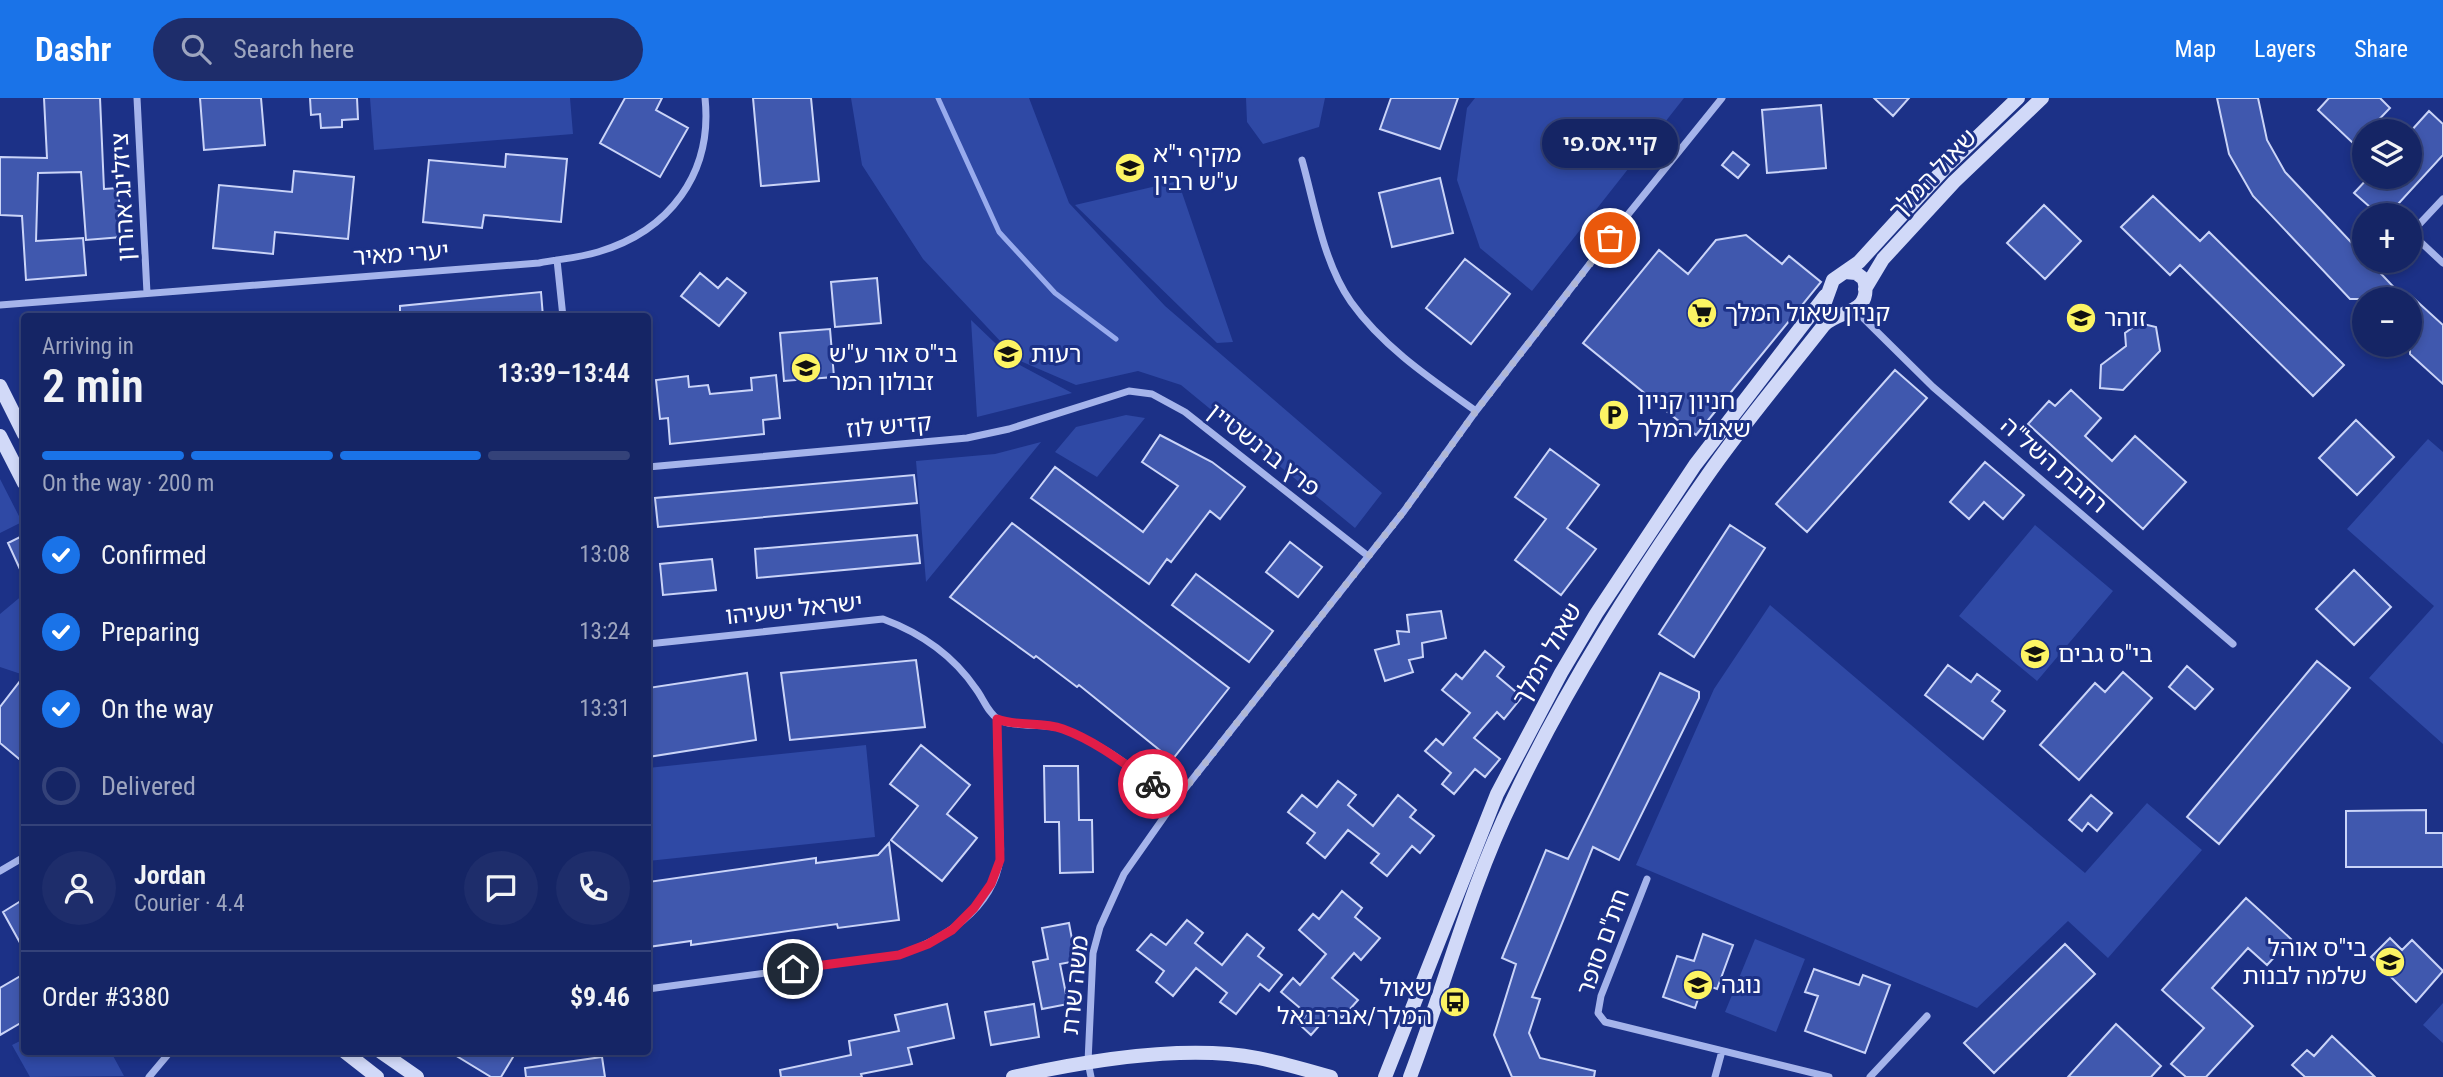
<!DOCTYPE html>
<html lang="en">
<head>
<meta charset="utf-8">
<style>
  body { margin:0; font-family:"Roboto Condensed","Noto Sans Hebrew",sans-serif; background:#1e2d6b; color:#f1f3f6; height:100vh; display:flex; flex-direction:column; font-size:26px; white-space:nowrap }
  * { box-sizing:border-box; margin:0 }
  p { font-size:23px; color:#9da5bf }
  .icon { flex:none; width:38px; height:38px; fill:none; stroke:currentColor; stroke-width:2; stroke-linecap:round; stroke-linejoin:round }
  .map { position:relative; flex:1; overflow:hidden }
  .sheet { position:absolute; left:21px; top:215px; width:630px; height:742px; display:flex; flex-direction:column; background:#152565; border-radius:7px; box-shadow:0 4px 10px #0003,0 0 0 2px #344279 }
  .sheet>* { flex:none }
  .buttons { position:absolute; left:2352px; top:21px; display:grid; gap:14px }
  .buttons a { display:grid; place-items:center; width:70px; height:70px; border-radius:50%; background:#152565; box-shadow:0 4px 10px #0003,0 0 0 2px #344279; font-size:35px }
  .pin { position:absolute; display:grid; place-items:center; width:60px; height:60px; color:#fff; margin:-30px; border:4px solid #fff; border-radius:50%; box-shadow:0 2px 7px #0007 }
  .courier { position:absolute; display:grid; place-items:center; width:70px; height:70px; margin:-35px; border:5px solid #e11d48; border-radius:50%; background:#fff; color:#222; box-shadow:0 2px 9px #0007 }
  .bubble { position:absolute; height:49px; border-radius:24px; background:#152565; box-shadow:0 4px 10px #0003,0 0 0 2px #344279; font-size:23px; font-weight:600; line-height:49px; text-align:center }
  .headline em { font-style:normal; font-weight:600 }
  .headline div { display:flex; flex-direction:column-reverse }
  .headline { display:flex; align-items:center; justify-content:space-between; height:119px; padding:0 21px }
  h1 { font-size:46px; font-weight:600; line-height:52px }
  .bar { display:grid; grid-template-columns:repeat(4,1fr); gap:10px 7px; align-content:center; height:84px; padding:0 21px }
  .bar i { height:9px; border-radius:5px; background:#344279 }
  .bar .current { background:#1a73e8 }
  .bar p { grid-column:span 4 }
  .line { display:flex; align-items:center; gap:18px; padding:0 21px; border-top:2px solid #344279 }
  .line div { flex:1 }
  .round { display:grid; place-items:center; flex:none; width:74px; height:74px; border-radius:37px; background:#1e2d6b }
  ol { padding:0 21px; list-style:none }
  li { display:flex; align-items:center; gap:21px; height:77px }
  li p { margin-inline-start:auto }
  li .icon { padding:7px; border-radius:50%; background:#1a73e8; color:#fff; stroke-width:4 }
  li:last-child { color:#9da5bf }
  li i { width:38px; height:38px; border:4px solid #344279; border-radius:50% }
  header { display:flex; align-items:center; gap:42px; box-sizing:border-box; height:98px; padding:0 35px; background:#1a73e8; color:#fff }
  header strong { font-size:33px }
  nav { display:flex; gap:38px; margin-inline-start:auto; font-size:24px }
  .search { width:490px; height:63px; background:#1e2d6b; display:flex; align-items:center; gap:18px; box-sizing:border-box; padding:0 24px; border-radius:38px; color:#9da5bf; font-size:26px }
  .map>svg:first-child { display:block }
</style>
</head>
<body>
<header>
<strong>Dashr</strong>
<div class="search"><svg class="icon" aria-label="search" viewBox="0 0 24 24"><circle cx="10" cy="10" r="6"/><path d="M15 15l6 6"/></svg>Search here</div>
<nav><a>Map</a><a>Layers</a><a>Share</a></nav>
</header>
<div class="map">
<svg width="2443" height="979" viewBox="0 0 2443 979">
  <rect width="100%" height="100%" fill="#1c3187"/>
  <path fill="#2f49a5" d="M370,0H570L573,36L374,52Z
    M851,0H1029L1069,105L1165,208L1382,395L1355,430L1181,287L1138,273L1076,287L1018,262L923,161L862,67Z
    M1246,0H1325L1319,29L1263,46L1247,24Z
    M1475,0H1684L1532,193L1480,150L1457,82L1467,10Z
    M1178,83L1233,244L1217,245L1075,107Z
    M971,222L1016,265L1072,295L977,319Z
    M1126,317L1145,320L1097,379L1055,354L1076,329Z
    M2428,341L2443,354V646L2369,580L2434,508L2347,431Z
    M1041,344L926,484L916,363L995,356Z
    M0,381L22,424L0,435Z
    M2035,427L2113,493L2037,583L1959,518Z
    M24,496V577L0,569V516Z
    M1770,507L2085,775L2147,705L2202,752L2108,860L2068,823L1977,910L1636,767L1714,591Z
    M866,647L875,739L648,763V670Z
    M1755,841L1805,861L1776,934L1725,914Z
    M2443,905V945L2423,927Z
    M24,941V954H111L124,978L30,979L12,947Z"/>
  <g fill="none" stroke-linecap="round" stroke-linejoin="round">
    <path stroke="#98abed" stroke-width="5" d="M938,0L999,134L1055,195L1116,241"/>
  </g>
  <path fill="#4058ae" stroke="#cad4f8" stroke-width="2" d="M44,0H100L104,91L118,90L122,139L86,142L81,74L38,75L36,143L83,140L86,177L26,182L22,118L0,117V59L47,60Z
    M200,0H261L265,47L204,52Z
    M310,0H357L358,21L342,22V29L321,30L320,16L311,17Z
    M625,0H662L656,12L688,30L660,79L600,45Z
    M753,0H811L819,83L761,88Z
    M1391,0H1458L1440,51L1380,31Z
    M1874,0H1909L1893,18Z
    M2217,0H2258L2267,42L2285,74L2364,158V163H2369L2405,201H2350L2253,98L2229,56Z
    M2329,0H2380L2390,10L2368,33H2364L2355,47L2318,12Z
    M1821,7L1826,70L1767,75L1762,12Z
    M2429,13L2443,26V57L2388,117H2379L2354,95L2369,79H2410V34Z
    M1733,54L1749,67L1738,80L1722,67Z
    M506,56L567,61L561,124L484,117L482,130L423,124L429,62L505,69Z
    M294,73L354,79L348,141L275,134L273,156L213,150L219,87L292,94Z
    M1440,80L1453,135L1392,149L1379,95Z
    M2153,98L2200,143L2209,134L2344,267L2313,298L2180,167L2170,177L2121,129Z
    M2044,107L2081,143L2045,181L2007,145Z
    M1746,137L1782,166L1789,158L1821,184L1696,337L1583,245L1659,152L1688,176L1716,142Z
    M1465,161L1510,196L1471,246L1426,210Z
    M700,175L718,190L727,180L746,195L719,228L681,198Z
    M877,180L881,225L835,229L831,184Z
    M541,194L543,219H400V208Z
    M2410,197L2443,227V286L2410,256Z
    M2139,225L2156,229L2160,253L2123,292L2100,290L2101,267L2126,248L2125,235Z
    M830,231L834,279L784,283L780,235Z
    M1895,272L1927,300L1807,434L1776,406Z
    M776,277L780,320L763,322L764,336L670,346L668,320L660,321L656,282L688,278L689,289L708,287L710,296L752,292L751,280Z
    M2071,292L2101,320L2085,338L2112,363L2135,338L2186,384L2143,431L2028,326L2049,303L2055,308Z
    M2356,322L2394,359L2357,397L2319,360Z
    M1160,337L1212,364L1245,389L1220,421L1210,413L1171,464L1167,461L1149,486L1031,400L1055,369L1143,434L1178,388L1142,364Z
    M1550,351L1599,387L1567,430L1596,451L1561,497L1515,462L1546,421L1515,399Z
    M1985,364L2024,397L2003,421L1984,404L1969,421L1950,404Z
    M914,377L917,405L658,429L655,400Z
    M1012,425L1229,590L1172,662L1079,587L1077,589L1036,558L1034,560L950,499Z
    M1730,427L1765,450L1694,559L1659,536Z
    M24,437V480L8,445Z
    M917,437L920,465L757,480L755,451Z
    M1290,444L1322,469L1298,499L1266,474Z
    M712,461L716,492L663,497L660,466Z
    M2354,472L2391,509L2354,547L2316,511Z
    M1196,476L1273,533L1249,564L1172,507Z
    M1441,513L1446,540L1422,545L1423,559L1409,562L1413,574L1385,583L1375,552L1399,546L1397,533L1409,534L1407,517Z
    M1485,553L1504,569L1497,578L1522,599L1504,621L1497,614L1474,640L1500,661L1485,679L1475,671L1454,696L1442,686L1451,675L1425,653L1436,641L1443,647L1470,615L1442,592L1456,576L1462,581Z
    M916,562L925,629L790,642L781,575Z
    M2317,563L2350,590L2219,746L2187,719Z
    M1948,567L1971,584L1977,576L2000,593L1992,603L2005,613L1983,641L1925,597Z
    M2187,568L2213,591L2195,611L2169,589Z
    M2123,574L2152,600L2079,682L2040,647L2095,585L2105,594Z
    M747,575L756,642L648,659V590Z
    M1660,575L1699,594V600L1619,762L1593,749L1532,899L1540,901L1529,935L1540,960L1595,973L1594,979H1512L1494,937L1516,866L1502,860L1546,752L1568,761Z
    M24,578V665L0,645V609Z
    M921,647L970,687L947,716L977,740L942,783L891,742L918,708L890,686Z
    M1044,668H1078L1079,722H1092L1093,774L1060,775L1059,724H1045Z
    M1338,683L1356,697L1348,707L1373,728L1398,697L1416,712L1410,719L1434,738L1420,755L1412,748L1387,778L1371,765L1379,756L1348,732L1325,760L1307,745L1315,735L1288,714L1302,697L1317,709Z
    M2091,697L2112,715L2097,733L2088,725L2082,733L2069,722Z
    M2426,712V735H2443V769H2346V713Z
    M889,745L899,822L838,830L837,826L691,847V843L648,849V784L816,760V765L878,757Z
    M1342,793L1362,810L1355,819L1380,840L1361,862L1354,855L1332,880L1358,902L1342,920L1333,912L1311,937L1299,926L1307,916L1281,894L1293,880L1300,887L1326,856L1299,832L1313,816L1319,821Z
    M2246,800L2291,841L2267,867L2248,850L2212,890L2253,928L2206,979H2186L2171,966L2204,930L2162,892Z
    M24,801V852L3,814Z
    M1187,822L1203,835L1195,845L1222,867L1247,836L1264,850L1258,858L1282,877L1269,893L1260,886L1236,916L1220,904L1227,895L1196,870L1173,898L1156,884L1164,873L1137,852L1151,836L1166,847Z
    M1069,825L1076,863L1060,866L1068,906L1042,911L1033,864L1048,861L1042,830Z
    M1703,836L1733,847L1717,891L1703,886L1695,910L1663,899L1677,858L1694,863Z
    M2390,840L2402,852L2412,842L2443,873L2416,904L2371,859Z
    M2065,846L2095,876L1994,975L1964,945Z
    M1814,871L1859,887L1863,877L1890,887L1865,955L1805,933L1818,898L1805,894Z
    M24,876V923L0,937V890Z
    M947,906L954,940L908,950L912,966L861,976L862,979H781L780,972L851,957L849,943L899,933L895,917Z
    M1034,906L1039,939L991,947L985,914Z
    M2116,926L2161,968L2151,979H2068Z
    M2332,938L2375,979H2305L2292,967L2307,952L2314,958Z
    M450,954H516L501,979H491Z
    M602,959L605,979H526L525,970Z"/>
  <g fill="none" stroke-linecap="round" stroke-linejoin="round">
    <path stroke="#a5b4eb" stroke-width="7" d="M137,0L147,195
      M1302,62C1315,108 1323,164 1351,204C1383,249 1431,281 1476,313
      M2443,101L2411,135L2443,165
      M557,162L563,219
      M0,207L539,165C559,161 578,160 598,154C669,133 713,76 705,0
      M1855,212L1933,289L2233,546
      M648,369L967,340L1009,331L1129,293L1152,296L1185,314L1368,458
      M648,546L883,521C921,535 953,557 976,591C983,600 988,615 998,621C1012,630 1044,625 1062,631C1104,645 1140,677 1176,702
      M0,773L24,759
      M1647,781L1601,898L1598,915L1605,924L1829,979
      M648,891L899,857C942,842 993,812 1000,761C1002,748 999,732 999,718C998,686 997,653 997,621
      M149,979L170,954
      M1091,979L1088,964L1093,855L1100,829L1124,776L1176,702L1404,413L1476,313L1626,119L1722,0
      M1715,979L1722,953
      M1870,979L1927,918"/>
    <path stroke="#d1d9f8" stroke-width="14" d="M1865,191L1883,161L1954,84L2042,0
      M1825,204L1833,182L1859,164L1945,70L2018,0
      M0,288L24,336
      M0,338L24,385
      M345,954L377,979
      M381,954L417,979
      M1013,979C1084,963 1186,946 1258,960C1283,965 1307,972 1331,979
      M1385,979L1497,696L1561,575L1596,516L1695,367L1825,198
      M1410,979C1445,887 1470,789 1513,701C1567,587 1635,481 1707,378C1743,326 1785,277 1824,227C1840,211 1873,217 1864,181L1856,175L1845,174"/>
  </g>
  <g fill="none" stroke-linecap="round" stroke-linejoin="round">
    <path stroke="#b0b7d5" stroke-width="7" stroke-dasharray="0 12.6" d="M1153,686L1176,702L1404,413L1476,313L1610,140"/>
    <path stroke="#e11d48" stroke-width="9" d="M793,871L899,857L928,846L952,832L974,810L991,786L1000,762L997,621C1018,629 1041,623 1063,631C1096,643 1125,666 1153,686"/>
  </g>
  <defs>
    <g id="school-disc" transform="scale(1.575)"><circle r="9.5" fill="#fcf463" stroke="#1c3187"/><path d="M0-5L7-2L0 1L-7-2ZM-4 1L0 2.5L4 1V4Q0 6-4 4Z" fill="#111"/></g>
    <g id="supermarket-disc" transform="scale(1.575)"><circle r="9.5" fill="#fcf463" stroke="#1c3187"/><path d="M-6-5.5h2.5l.6 2H6L4.5 2H-2.5L-4.4-4H-6ZM-1.5 3.2a1.3 1.3 0 1 0 .1 0ZM3 3.2a1.3 1.3 0 1 0 .1 0Z" fill="#111"/></g>
    <g id="parking-disc" transform="scale(1.575)"><circle r="9.5" fill="#fcf463" stroke="#1c3187"/><path d="M-3.5-5.5H1a3.5 3.5 0 0 1 0 7H-1V5.5H-3.5ZM-1-3.4V-.6H.8a1.4 1.4 0 0 0 0-2.8Z" fill="#111"/></g>
    <g id="bus-disc" transform="scale(1.575)"><circle r="9.5" fill="#fcf463" stroke="#1c3187"/><path d="M-5-6H5V4H4V6H2V4H-2V6H-4V4H-5ZM-3.5-4V0h7V-4ZM-3.5 1.2v1.5H-2V1.2ZM2 1.2v1.5H3.5V1.2Z" fill="#111"/></g>
  </defs>
  <g fill-rule="evenodd">
    <use href="#school-disc" x="1130" y="70"/>
    <use href="#supermarket-disc" x="1702" y="215"/>
    <use href="#school-disc" x="2081" y="220"/>
    <use href="#school-disc" x="1008" y="256"/>
    <use href="#school-disc" x="806" y="270"/>
    <use href="#parking-disc" x="1614" y="317"/>
    <use href="#school-disc" x="2035" y="556"/>
    <use href="#school-disc" x="2390" y="864"/>
    <use href="#school-disc" x="1698" y="887"/>
    <use href="#bus-disc" x="1455" y="904"/>
  </g>
  <g text-anchor="middle" dominant-baseline="central" stroke-width="6" stroke-linejoin="round" paint-order="stroke">
    <g font-size="24" fill="#fff" stroke="#1c3187" text-anchor="start">
      <text x="1153" y="56">מקיף י"א<tspan x="1153" dy="28">ע"ש רבין</tspan></text>
      <text x="1725" y="215">קניון שאול המלך</text>
      <text x="2104" y="220">זוהר</text>
      <text x="829" y="256">בי"ס אור ע"ש<tspan x="829" dy="28">זבולון המר</tspan></text>
      <text x="1031" y="256">רעות</text>
      <text x="1637" y="303">חניון קניון<tspan x="1637" dy="28">שאול המלך</tspan></text>
      <text x="2058" y="556">בי"ס גבים</text>
      <text x="2367" y="850" text-anchor="end">בי"ס אוהל<tspan x="2367" dy="28">שלמה לבנות</tspan></text>
      <text x="1721" y="887">נוגה</text>
      <text x="1432" y="890" text-anchor="end">שאול<tspan x="1432" dy="28">המלך/אברבנאל</tspan></text>
    </g>
    <g font-size="24" fill="#fff" stroke="#1c3187">
      <text transform="translate(1933 76) rotate(-46)">שאול המלך</text>
      <text transform="translate(123 99) rotate(-93)">ציזלינג אהרון</text>
      <text transform="translate(401 156) rotate(-4)">יערי מאיר</text>
      <text transform="translate(889 328) rotate(-5)">קדיש לוז</text>
      <text transform="translate(1264 352) rotate(38)">פרץ ברנשטיין</text>
      <text transform="translate(2054 367) rotate(41)">רחבת השל"ה</text>
      <text transform="translate(794 511) rotate(-6)">ישראל ישעיהו</text>
      <text transform="translate(1547 556) rotate(-60)">שאול המלך</text>
      <text transform="translate(1603 844) rotate(-70)">חת"ם סופר</text>
      <text transform="translate(1075 887) rotate(-84)">משה שרת</text>
    </g>
  </g>
</svg>
<div class="buttons">
<a><svg class="icon" aria-label="layers" viewBox="0 0 24 24"><path d="M12 4l9 5-9 5-9-5zM3 14l9 5 9-5"/></svg></a>
<a>+</a>
<a>−</a>
</div>
<div class="pin" style="left:1610px;top:140px;background:#ea580c"><svg class="icon" aria-label="bag" viewBox="0 0 24 24"><path d="M5 8h14l-1 12H6zM9 8a3 3 0 0 1 6 0"/></svg></div>
<div class="pin" style="left:793px;top:871px;background:#1f2937"><svg class="icon" aria-label="home" viewBox="0 0 24 24"><path d="M3 11l9-7 9 7M6 9v11h12V9"/></svg></div>
<div class="courier" style="left:1153px;top:686px"><svg class="icon" aria-label="bike" viewBox="0 0 24 24"><circle cx="6" cy="16" r="4"/><circle cx="18" cy="16" r="4"/><path d="M6 16l4-8h5l3 8M10 8l3 8H6M13 5h3"/></svg></div>
<div class="bubble" style="left:1542px;top:21px;width:136px">קיי.אס.פי</div>
<section class="sheet">
<div class="headline"><div><h1>2 min</h1><p>Arriving in</p></div><em>13:39–13:44</em></div>
<div class="bar"><i class="current"></i><i class="current"></i><i class="current"></i><i></i><p>On the way · 200 m</p></div>
<ol>
<li><svg class="icon" aria-label="check" viewBox="0 0 24 24"><path d="M5 12l5 5 9-10"/></svg>Confirmed<p>13:08</p></li>
<li><svg class="icon" aria-label="check" viewBox="0 0 24 24"><path d="M5 12l5 5 9-10"/></svg>Preparing<p>13:24</p></li>
<li><svg class="icon" aria-label="check" viewBox="0 0 24 24"><path d="M5 12l5 5 9-10"/></svg>On the way<p>13:31</p></li>
<li><i></i>Delivered</li>
</ol>
<div class="line" style="height:126px"><a class="round"><svg class="icon" aria-label="person" viewBox="0 0 24 24"><circle cx="12" cy="8" r="4"/><path d="M4 21q1-7 8-7t8 7"/></svg></a><div><b>Jordan</b><p>Courier · 4.4</p></div><a class="round"><svg class="icon" aria-label="chat" viewBox="0 0 24 24"><path d="M4 5h16v11H9l-5 4z"/></svg></a><a class="round"><svg class="icon" aria-label="phone" viewBox="0 0 24 24"><path d="M5 4h4l2 5-3 2q2 4 5 5l2-3 5 2v4C11 20 4 13 5 4z"/></svg></a></div>
<div class="line" style="height:91px"><div>Order #3380</div><b>$9.46</b></div>
</section>
</div>
</body>
</html>
